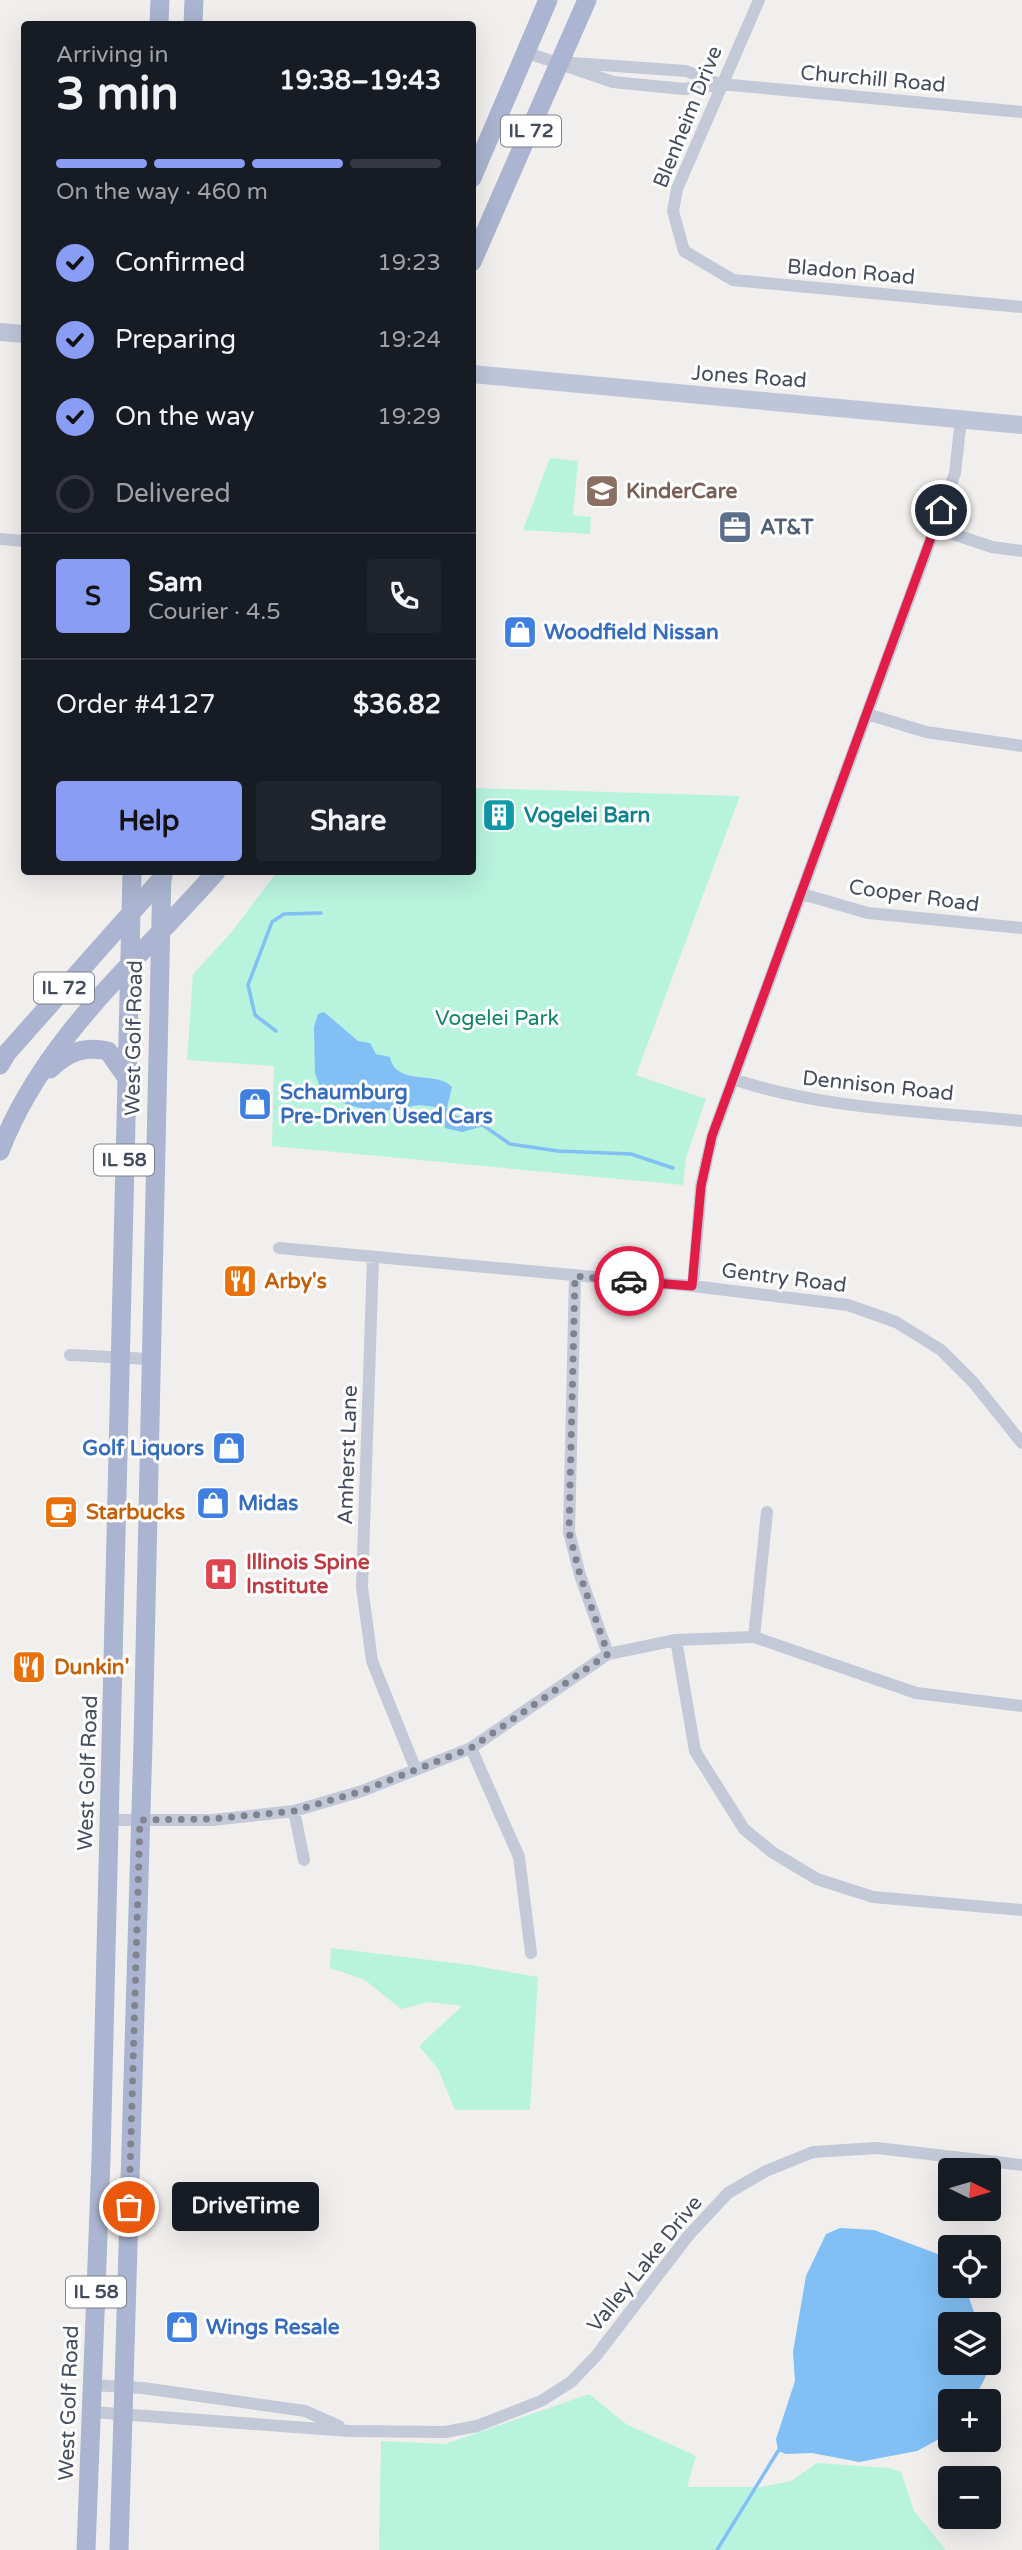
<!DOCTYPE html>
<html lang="en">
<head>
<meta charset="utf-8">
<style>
  body { margin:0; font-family:"Varela Round",sans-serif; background:#20242c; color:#f1f3f6; height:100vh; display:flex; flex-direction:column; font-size:26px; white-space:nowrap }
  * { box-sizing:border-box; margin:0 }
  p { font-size:23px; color:#9ea1a6 }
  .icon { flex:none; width:38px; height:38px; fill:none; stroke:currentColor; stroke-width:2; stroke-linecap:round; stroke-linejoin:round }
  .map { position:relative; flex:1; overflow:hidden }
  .sheet { position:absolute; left:21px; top:21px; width:455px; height:854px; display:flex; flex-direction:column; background:#171b24; border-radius:7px; box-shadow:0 7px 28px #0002 }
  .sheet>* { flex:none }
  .needle { width:46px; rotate:95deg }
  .buttons { position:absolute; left:938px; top:2158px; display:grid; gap:14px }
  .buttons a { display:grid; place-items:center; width:63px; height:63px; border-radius:7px; background:#171b24; box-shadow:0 7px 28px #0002; font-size:35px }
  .pin { position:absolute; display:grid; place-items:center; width:60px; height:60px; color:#fff; margin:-30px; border:4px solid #fff; border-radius:50%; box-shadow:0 2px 7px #0007 }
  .courier { position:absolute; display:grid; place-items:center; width:70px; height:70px; margin:-35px; border:5px solid #e11d48; border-radius:50%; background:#fff; color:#222; box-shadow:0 2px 9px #0007 }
  .bubble { position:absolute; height:49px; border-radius:7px; background:#171b24; box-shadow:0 7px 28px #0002; font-size:23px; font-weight:800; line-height:49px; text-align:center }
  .overview em { font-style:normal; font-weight:800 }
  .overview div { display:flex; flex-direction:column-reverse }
  .overview { display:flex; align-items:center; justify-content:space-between; height:119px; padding:0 35px }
  h1 { font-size:46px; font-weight:800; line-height:52px }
  .bar { display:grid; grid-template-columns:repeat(4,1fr); gap:10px 7px; align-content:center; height:84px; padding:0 35px }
  .bar i { height:9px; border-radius:5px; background:#363941 }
  .bar .current { background:#889df3 }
  .bar p { grid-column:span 4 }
  .line { display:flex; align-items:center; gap:18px; padding:0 35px; border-top:2px solid #363941 }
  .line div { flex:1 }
  .round { display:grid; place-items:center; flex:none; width:74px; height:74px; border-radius:7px; background:#20242c }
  ol { padding:0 35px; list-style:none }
  li { display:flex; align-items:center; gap:21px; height:77px }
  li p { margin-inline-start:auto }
  li .icon { padding:7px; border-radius:50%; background:#889df3; color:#111; stroke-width:4 }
  li:last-child { color:#9ea1a6 }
  li i { width:38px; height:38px; border:4px solid #363941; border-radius:50% }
  .primary-button { display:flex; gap:14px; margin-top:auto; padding:14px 35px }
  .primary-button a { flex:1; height:80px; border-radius:7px; background:#889df3; color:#111; font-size:28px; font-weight:800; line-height:80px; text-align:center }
  .primary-button a+a { background:#20242c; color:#f1f3f6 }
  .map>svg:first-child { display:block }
</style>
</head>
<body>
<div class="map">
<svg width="1022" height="2550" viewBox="0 0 1022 2550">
  <rect width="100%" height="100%" fill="#f1efee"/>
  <path fill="#b8f3de" d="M550,458L578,461L573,515L591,517L590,534L523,530Z
    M473,788L740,796L636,1075L706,1099L686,1158L683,1185L272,1146L274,1066L187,1060L193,974L230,934L277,872H472Z
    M331,1948L471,1965L538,1977L530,2110H455L438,2069L419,2046L462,2006L428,2002L401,2009L365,1980L330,1968Z
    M589,2394L626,2424L696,2456L687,2487H761L791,2481L817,2463L889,2468L901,2472L914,2511L946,2550H379L381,2441L445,2444Z"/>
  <path fill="#81bff4" d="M324,1012L358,1041L370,1043L376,1054L390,1057C396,1087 437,1070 452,1087L447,1108L457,1116L484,1120V1126L462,1132L445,1128L444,1117L435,1107L419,1105L378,1112L348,1105L327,1095L320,1087L315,1073L314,1027L318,1014Z
    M840,2228L874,2230L943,2256L950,2264V2286H965L978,2324H950V2362L984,2363L986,2376L973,2401H950V2433L917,2451L859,2462L812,2453L786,2454L778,2451L776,2439L795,2381L793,2352L806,2276L826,2234Z"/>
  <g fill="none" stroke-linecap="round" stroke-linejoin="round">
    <path stroke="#81bff4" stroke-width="3.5" d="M276,1031L255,1015L248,985L272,922L284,914L321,913
      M484,1126L510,1144L558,1151L631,1154L673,1168
      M717,2550L778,2451"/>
    <path stroke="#c3c9d7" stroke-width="12" d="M759,0L677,189L673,211L684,251L733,280L1022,307
      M525,52L613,82L684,89L720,84L1022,112
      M573,63L686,71L717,83
      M935,528L992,547L1022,551
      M0,539L24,541
      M867,714L926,732L1022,746
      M802,894L868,913L1022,928
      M733,1079C825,1110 926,1111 1022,1121
      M279,1248L693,1286L848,1305L896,1322L941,1350L973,1382L1022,1443
      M373,1257L362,1587L372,1661L416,1770
      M575,1276L569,1532L580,1575L608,1654
      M693,1286L701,1186L712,1137L955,473L961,419
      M70,1355L149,1359
      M754,1637L767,1512
      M676,1640L695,1751L744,1829L772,1852L817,1879L873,1897L1022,1910
      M471,1748L519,1857L531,1953
      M294,1811L304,1860
      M110,1820H212L294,1811L362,1791L471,1748L608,1654L676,1640L754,1637L916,1693L1022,1706
      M93,2385L143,2388L305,2411L339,2426
      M92,2412L349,2431L445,2432L477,2426L541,2401L571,2382L596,2356L688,2236L728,2193L766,2171L813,2152L877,2148L1022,2165"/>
    <path stroke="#bfc5d9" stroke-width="18" d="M0,332L24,334
      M472,374L1022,425"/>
    <path stroke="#abb4d0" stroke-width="19" d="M159,24L160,0
      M193,24L194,0
      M472,178L548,0
      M472,262L587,0
      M0,1065L7,1053L163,877
      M50,1069C68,1052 83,1046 108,1051L127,1078
      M0,1151C44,1037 138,961 216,872
      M86,2550L101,2159L132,872
      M119,2550L143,1743L162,872"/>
  </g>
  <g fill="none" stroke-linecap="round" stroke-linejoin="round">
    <path stroke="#818490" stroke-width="7" stroke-dasharray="0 12.6" d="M129,2207L140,1820L212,1819L294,1811L362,1791L471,1748L608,1654L580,1575L569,1532L575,1276L629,1281"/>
    <path stroke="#e11d48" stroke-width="9" d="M629,1281L692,1286L701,1186L712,1136L941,510"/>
  </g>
  <defs>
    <g id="school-square" transform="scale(1.75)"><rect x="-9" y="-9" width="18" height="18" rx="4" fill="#8d6e63" stroke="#fff"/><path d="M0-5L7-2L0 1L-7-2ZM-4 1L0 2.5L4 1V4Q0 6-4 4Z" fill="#fff"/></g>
    <g id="office-square" transform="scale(1.75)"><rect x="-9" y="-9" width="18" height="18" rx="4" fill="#5c6f8a" stroke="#fff"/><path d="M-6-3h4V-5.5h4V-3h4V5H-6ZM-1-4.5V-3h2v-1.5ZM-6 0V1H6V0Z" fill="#fff"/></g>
    <g id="shop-square" transform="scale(1.75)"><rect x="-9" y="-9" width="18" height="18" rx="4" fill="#3f7fe0" stroke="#fff"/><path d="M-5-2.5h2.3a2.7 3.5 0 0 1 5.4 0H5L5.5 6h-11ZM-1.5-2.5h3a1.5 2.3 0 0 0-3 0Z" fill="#fff"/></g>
    <g id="building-square" transform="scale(1.75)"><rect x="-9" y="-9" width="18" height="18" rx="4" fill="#0f9aa8" stroke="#fff"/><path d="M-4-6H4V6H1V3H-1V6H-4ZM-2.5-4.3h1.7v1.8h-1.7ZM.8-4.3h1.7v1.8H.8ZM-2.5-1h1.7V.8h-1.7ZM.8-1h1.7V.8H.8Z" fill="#fff"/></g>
    <g id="restaurant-square" transform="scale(1.75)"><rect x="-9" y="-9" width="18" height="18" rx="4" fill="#e8710a" stroke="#fff"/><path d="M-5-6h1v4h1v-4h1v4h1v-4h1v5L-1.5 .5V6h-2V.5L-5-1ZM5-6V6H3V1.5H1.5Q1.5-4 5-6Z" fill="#fff"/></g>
    <g id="cafe-square" transform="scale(1.75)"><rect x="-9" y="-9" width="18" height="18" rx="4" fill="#e8710a" stroke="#fff"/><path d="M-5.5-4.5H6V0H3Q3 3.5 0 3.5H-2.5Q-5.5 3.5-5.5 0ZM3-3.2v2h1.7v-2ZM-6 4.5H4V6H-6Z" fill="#fff"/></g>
    <g id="hospital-square" transform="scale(1.75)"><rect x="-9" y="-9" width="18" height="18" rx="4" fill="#e0444e" stroke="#fff"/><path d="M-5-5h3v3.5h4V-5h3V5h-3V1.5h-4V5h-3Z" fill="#fff"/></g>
  </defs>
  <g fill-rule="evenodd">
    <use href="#school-square" x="602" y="491"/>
    <use href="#office-square" x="735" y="527"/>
    <use href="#shop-square" x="520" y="632"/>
    <use href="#building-square" x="499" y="815"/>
    <use href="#shop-square" x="255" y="1104"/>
    <use href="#restaurant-square" x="240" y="1281"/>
    <use href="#shop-square" x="229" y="1448"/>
    <use href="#shop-square" x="213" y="1503"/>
    <use href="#cafe-square" x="61" y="1512"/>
    <use href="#hospital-square" x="221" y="1574"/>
    <use href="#restaurant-square" x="29" y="1667"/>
    <use href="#shop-square" x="182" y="2327"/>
  </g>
  <g text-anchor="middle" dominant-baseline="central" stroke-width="6" stroke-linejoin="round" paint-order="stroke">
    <g fill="#fff" stroke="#7c818e" stroke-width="2">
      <rect x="501" y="115.5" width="60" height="31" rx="5"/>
      <rect x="34" y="972.5" width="60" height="31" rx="5"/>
      <rect x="94" y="1144.5" width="60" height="31" rx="5"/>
      <rect x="66" y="2276.5" width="60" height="31" rx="5"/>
    </g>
    <g font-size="19" font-weight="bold" fill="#444b5d">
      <text x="531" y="131">IL 72</text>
      <text x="64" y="988">IL 72</text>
      <text x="124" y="1160">IL 58</text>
      <text x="96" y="2292">IL 58</text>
    </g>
    <g font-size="21" fill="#444b5d" stroke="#fff">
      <text transform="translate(873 79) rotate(5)">Churchill Road</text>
      <text transform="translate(688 117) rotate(-68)">Blenheim Drive</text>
      <text transform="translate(851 272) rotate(5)">Bladon Road</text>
      <text transform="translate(749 377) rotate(4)">Jones Road</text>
      <text transform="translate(914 896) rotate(8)">Cooper Road</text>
      <text transform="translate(134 1038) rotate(-89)">West Golf Road</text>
      <text transform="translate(878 1086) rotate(6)">Dennison Road</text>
      <text transform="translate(784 1278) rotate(7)">Gentry Road</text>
      <text transform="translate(348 1455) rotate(-88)">Amherst Lane</text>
      <text transform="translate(88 1773) rotate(-88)">West Golf Road</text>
      <text transform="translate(645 2264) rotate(-51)">Valley Lake Drive</text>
      <text transform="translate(69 2403) rotate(-88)">West Golf Road</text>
    </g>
    <g font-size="21" font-weight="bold" fill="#785e54" stroke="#fff" text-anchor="start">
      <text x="626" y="491">KinderCare</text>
    </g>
    <g font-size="21" font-weight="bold" fill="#4e5e75" stroke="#fff" text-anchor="start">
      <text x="760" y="527">AT&amp;T</text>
    </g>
    <g font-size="21" font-weight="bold" fill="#366cbe" stroke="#fff" text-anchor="start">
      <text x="544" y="632">Woodfield Nissan</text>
      <text x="280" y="1092">Schaumburg<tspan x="280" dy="24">Pre-Driven Used Cars</tspan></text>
      <text x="204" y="1448" text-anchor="end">Golf Liquors</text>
      <text x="238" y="1503">Midas</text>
      <text x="206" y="2327">Wings Resale</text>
    </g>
    <g font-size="21" font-weight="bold" fill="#0d838f" stroke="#fff" text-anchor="start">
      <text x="524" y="815">Vogelei Barn</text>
    </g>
    <g font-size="21" fill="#0e8668" stroke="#fff">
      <text x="497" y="1018">Vogelei Park</text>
    </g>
    <g font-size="21" font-weight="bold" fill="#c56008" stroke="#fff" text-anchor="start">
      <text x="264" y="1281">Arby's</text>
      <text x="86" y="1512">Starbucks</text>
      <text x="54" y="1667">Dunkin'</text>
    </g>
    <g font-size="21" font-weight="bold" fill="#be3a42" stroke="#fff" text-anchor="start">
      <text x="246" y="1562">Illinois Spine<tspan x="246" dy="24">Institute</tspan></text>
    </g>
  </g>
</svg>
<div class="buttons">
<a><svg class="needle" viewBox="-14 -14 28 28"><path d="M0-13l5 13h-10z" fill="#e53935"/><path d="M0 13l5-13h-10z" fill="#9ea1a6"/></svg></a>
<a><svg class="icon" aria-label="locate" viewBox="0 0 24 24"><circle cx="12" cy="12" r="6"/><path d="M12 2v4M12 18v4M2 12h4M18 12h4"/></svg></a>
<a><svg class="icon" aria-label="layers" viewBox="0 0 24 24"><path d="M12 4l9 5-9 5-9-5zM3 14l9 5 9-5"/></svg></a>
<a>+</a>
<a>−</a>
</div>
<div class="pin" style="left:129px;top:2207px;background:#ea580c"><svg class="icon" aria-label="bag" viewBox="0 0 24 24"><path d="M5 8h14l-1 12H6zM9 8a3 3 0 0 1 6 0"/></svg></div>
<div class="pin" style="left:941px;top:510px;background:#1f2937"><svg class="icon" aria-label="home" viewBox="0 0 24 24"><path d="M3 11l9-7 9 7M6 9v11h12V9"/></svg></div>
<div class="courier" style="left:629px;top:1281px"><svg class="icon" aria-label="car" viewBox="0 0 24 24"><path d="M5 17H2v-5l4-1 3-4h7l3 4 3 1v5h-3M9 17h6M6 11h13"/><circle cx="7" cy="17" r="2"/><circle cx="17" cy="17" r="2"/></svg></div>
<div class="bubble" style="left:172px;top:2182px;width:147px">DriveTime</div>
<section class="sheet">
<div class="overview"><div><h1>3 min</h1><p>Arriving in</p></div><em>19:38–19:43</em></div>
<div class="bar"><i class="current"></i><i class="current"></i><i class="current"></i><i></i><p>On the way · 460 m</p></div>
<ol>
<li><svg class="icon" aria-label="check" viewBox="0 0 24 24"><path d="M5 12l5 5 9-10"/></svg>Confirmed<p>19:23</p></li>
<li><svg class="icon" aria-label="check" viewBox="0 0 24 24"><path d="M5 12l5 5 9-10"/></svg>Preparing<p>19:24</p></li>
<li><svg class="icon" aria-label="check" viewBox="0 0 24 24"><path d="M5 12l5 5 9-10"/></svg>On the way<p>19:29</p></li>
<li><i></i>Delivered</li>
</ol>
<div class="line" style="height:126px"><b class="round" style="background:#889df3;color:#111">S</b><div><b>Sam</b><p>Courier · 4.5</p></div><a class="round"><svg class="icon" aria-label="phone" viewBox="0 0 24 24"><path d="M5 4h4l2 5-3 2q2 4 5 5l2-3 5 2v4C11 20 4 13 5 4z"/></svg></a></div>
<div class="line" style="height:91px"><div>Order #4127</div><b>$36.82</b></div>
<div class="primary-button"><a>Help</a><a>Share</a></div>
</section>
</div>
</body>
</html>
